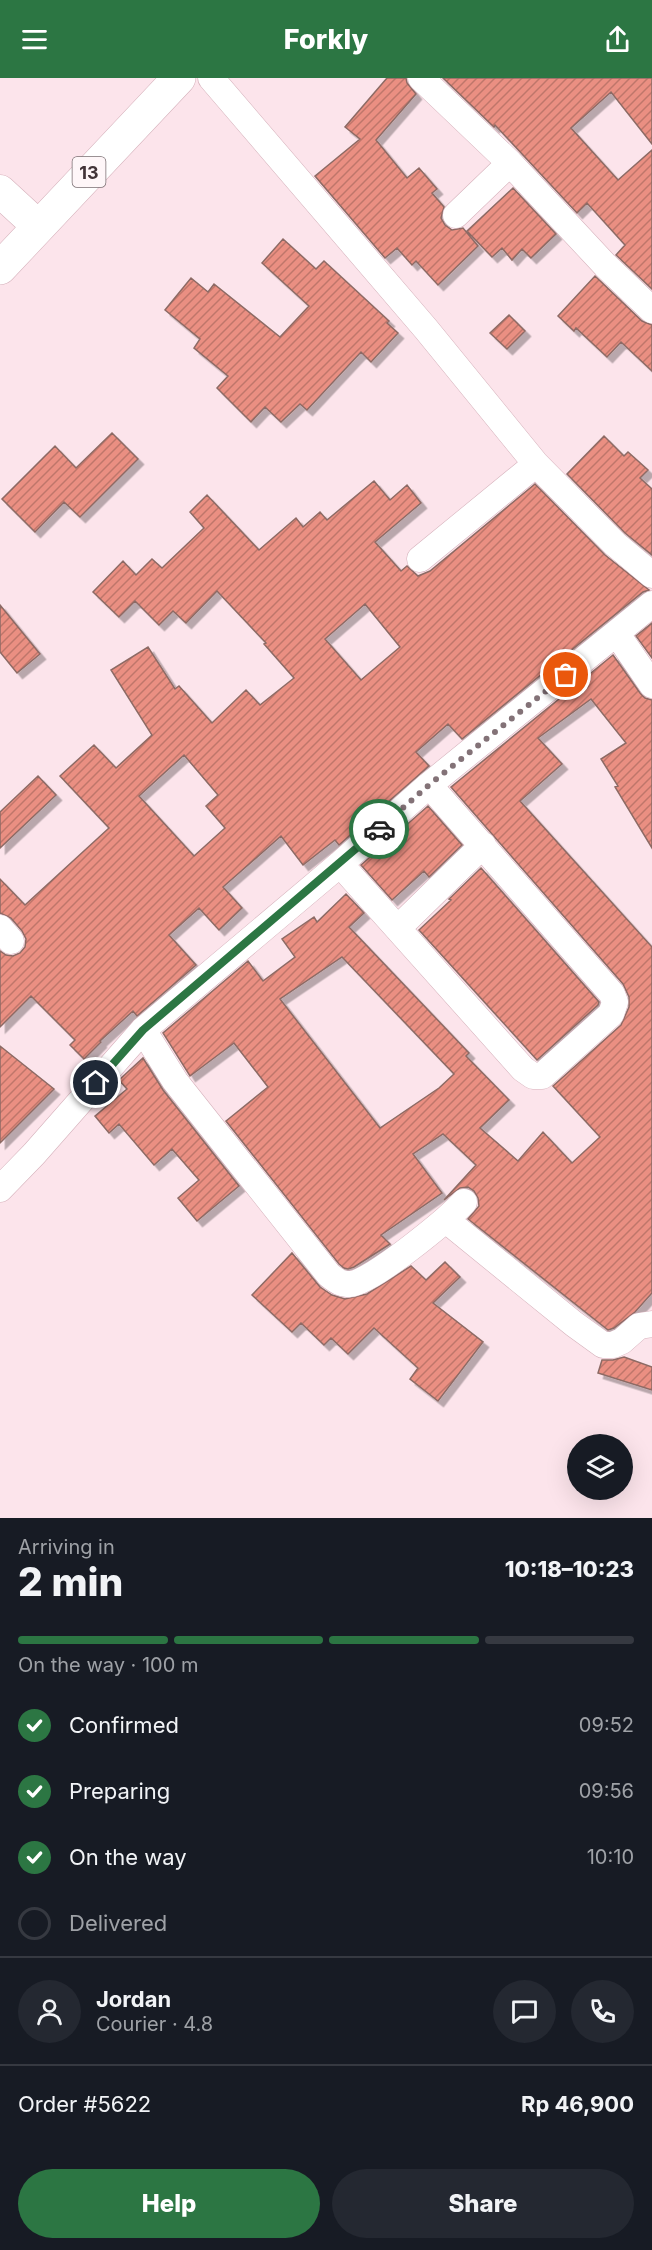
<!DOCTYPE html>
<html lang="en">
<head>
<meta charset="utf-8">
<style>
  body { margin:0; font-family:Inter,sans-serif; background:#242831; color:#f1f3f6; height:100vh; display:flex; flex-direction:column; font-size:22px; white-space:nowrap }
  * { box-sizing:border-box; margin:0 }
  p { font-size:20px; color:#9ea1a6 }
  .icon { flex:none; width:33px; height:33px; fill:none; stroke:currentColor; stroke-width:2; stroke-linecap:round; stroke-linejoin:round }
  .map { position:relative; height:1440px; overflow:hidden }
  .details { display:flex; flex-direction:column; background:#171b24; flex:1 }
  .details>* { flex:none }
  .controls { position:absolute; left:567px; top:1356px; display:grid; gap:12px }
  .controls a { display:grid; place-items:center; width:66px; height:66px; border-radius:50%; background:#171b24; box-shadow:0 6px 24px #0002; font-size:30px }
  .pin { position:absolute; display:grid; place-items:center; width:51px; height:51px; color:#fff; margin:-26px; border:3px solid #fff; border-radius:50%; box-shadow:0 2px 6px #0007 }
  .courier { position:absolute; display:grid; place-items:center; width:60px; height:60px; margin:-30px; border:4px solid #2c7643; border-radius:50%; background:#fff; color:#222; box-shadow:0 2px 8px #0007 }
  .head em { font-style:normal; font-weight:800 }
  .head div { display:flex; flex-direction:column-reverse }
  .head { display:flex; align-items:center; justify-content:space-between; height:102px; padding:0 18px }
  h1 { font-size:39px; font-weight:800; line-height:45px }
  .bar { display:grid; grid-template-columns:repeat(4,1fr); gap:9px 6px; align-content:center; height:72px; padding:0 18px }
  .bar i { height:8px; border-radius:4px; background:#363941 }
  .bar .active { background:#2c7643 }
  .bar p { grid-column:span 4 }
  .line { display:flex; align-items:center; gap:15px; padding:0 18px; border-top:2px solid #363941 }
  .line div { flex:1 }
  .round { display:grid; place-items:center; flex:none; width:63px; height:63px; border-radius:32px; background:#242831 }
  ol { padding:0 18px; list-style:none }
  li { display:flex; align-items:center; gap:18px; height:66px }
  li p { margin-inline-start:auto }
  li .icon { padding:6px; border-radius:50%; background:#2c7643; color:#fff; stroke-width:4 }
  li:last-child { color:#9ea1a6 }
  li i { width:33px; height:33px; border:3px solid #363941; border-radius:50% }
  .cta { display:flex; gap:12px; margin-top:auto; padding:12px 18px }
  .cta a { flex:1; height:69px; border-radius:36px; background:#2c7643; color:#fff; font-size:24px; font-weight:800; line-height:69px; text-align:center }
  .cta a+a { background:#242831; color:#f1f3f6 }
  header { display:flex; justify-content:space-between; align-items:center; height:78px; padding:0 18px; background:#2c7643; color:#fff; font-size:27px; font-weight:800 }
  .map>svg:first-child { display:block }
</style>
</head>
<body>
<header><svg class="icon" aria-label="menu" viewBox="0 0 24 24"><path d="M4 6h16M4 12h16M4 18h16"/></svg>Forkly<svg class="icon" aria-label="share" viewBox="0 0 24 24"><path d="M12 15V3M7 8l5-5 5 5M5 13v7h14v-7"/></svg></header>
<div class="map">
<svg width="652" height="1440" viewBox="0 0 652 1440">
  <defs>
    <pattern id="building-hatch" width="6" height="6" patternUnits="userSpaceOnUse" patternTransform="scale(1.5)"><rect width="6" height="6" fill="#ea8f82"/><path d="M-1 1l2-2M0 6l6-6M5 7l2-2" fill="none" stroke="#bf766b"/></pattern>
    <filter id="shadow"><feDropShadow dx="5.5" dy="5.5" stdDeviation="0" flood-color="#0004"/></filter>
  </defs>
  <rect width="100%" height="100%" fill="#fce4eb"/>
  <path fill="url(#building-hatch)" stroke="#8d6b65" stroke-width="1.5" fill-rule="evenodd" filter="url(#shadow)" d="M387,0H406L407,5L416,16L376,62L407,100L419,90L437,111L432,115L444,129L441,140L445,147L452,152L463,150L478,168L438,207L416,183L412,187L397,170L385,180L315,98L360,61L345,49Z
    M443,0H652V66L611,14L571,50L618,102L652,72V211L616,177L625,167L587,125L577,135L495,47L494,49Z
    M513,110L556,156L531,180L522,171L512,182L502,170L492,179L467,153Z
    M283,161L316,191L324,183L389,243L387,245L398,255L371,284L361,274L307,332L300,326L281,344L265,329L251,344L217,310L228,298L194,270L200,261L165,232L191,200L208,214L214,206L280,259L309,228L262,185Z
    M595,198L642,243L652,247V293L621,264L607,279L576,250L574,253L558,238Z
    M509,237L525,253L507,271L490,255Z
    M112,355L138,381L80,439L64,424L35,454L2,421L55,368L76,390Z
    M604,358L624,378L628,374L648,392L640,400L652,411V477L625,455L567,396Z
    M374,403L390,422L407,407L421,425L375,464L401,493L407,488L418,498L430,493L535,406L605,477L649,512L643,514L462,661L448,646L416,674L429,688L339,767L335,762L303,787L281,758L223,809L242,830L219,852L199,830L169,857L196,887L137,938L133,933L100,963L101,964L84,981L70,967L75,962L31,918L0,949V873L6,877L13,878L20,875L25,869L26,861L22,853L11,840L0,835V801L25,827L109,750L60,698L94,667L116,690L152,657L111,592L148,569L175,611L179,608L212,645L246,612L260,627L294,600L264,566L266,565L217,513L186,545L173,533L159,547L135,523L119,539L93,514L123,483L136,497L152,481L162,490L204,450L190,434L207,417L259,472L296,440L303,449L320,434L327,442ZM365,526L400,569L361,602L325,561ZM184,677L218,717L206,728L225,750L194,778L139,718Z
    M0,527L40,576L17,595L0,574Z
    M652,545V580L636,558Z
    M613,577L640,615L645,620L652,622V770L615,709L618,708L601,681L626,665L591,621L538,660L562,686L520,723L652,869V1215L635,1234L614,1250L608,1252L468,1141L479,1128L478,1120L474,1113L468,1109L460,1110L444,1122L476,1087L443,1056L413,1076L442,1115L381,1157L390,1166L354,1189L348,1191L344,1190L339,1186L226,1043L268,1009L234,965L190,998L163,955L248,883L263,903L295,879L282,861L314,839L317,844L346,816L364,835L349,849L469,975L466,978L509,1022L480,1050L518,1083L543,1054L572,1085L600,1059L553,1008L621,947L629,929V919L623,906L451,709ZM342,879L454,996L439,1010L380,1050L280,921Z
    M38,698L56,717L0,770V734Z
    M428,728L462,767L429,799L424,793L392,822L361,787Z
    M481,790L599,924L598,927L537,982L419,852L451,822L449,821Z
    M0,968L54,1011L0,1065Z
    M143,980L163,1012L239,1108L197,1143L178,1120L199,1102L172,1071L154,1087L119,1046L109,1055L95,1038L127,1011L119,1002Z
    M292,1175L320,1209L332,1217L345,1221L367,1216L411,1188L426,1202L445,1184L460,1199L433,1225L483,1264L438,1323L410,1301L418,1290L374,1250L348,1276L331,1260L324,1267L301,1245L292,1254L252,1217Z
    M624,1279L652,1289V1312L598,1295L602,1282H613Z"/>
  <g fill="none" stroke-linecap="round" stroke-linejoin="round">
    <g stroke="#d5b1bb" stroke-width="27">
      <path id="minor" d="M211,0L426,251L536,386L615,466L652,497
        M421,0L510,85L605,187L652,232
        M456,137L510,85
        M420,481L536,386
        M617,556L652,607
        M340,786L523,991L533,998H542L611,936L615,924L612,916L429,707
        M0,850L11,863
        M398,850L483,767
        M143,952L175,1003L329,1197C336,1202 341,1207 350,1206C371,1205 447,1142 464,1124
        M0,1111L34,1076L143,952L340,786L429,707L652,526
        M446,1142L574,1246L603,1267H613L622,1263L639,1248L652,1246"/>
    </g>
    <g stroke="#d5b1bb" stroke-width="33">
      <path id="tertiary" d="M0,113L38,148"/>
    </g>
    <g stroke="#d5b1bb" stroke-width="34">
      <path id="trunk" d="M0,190L179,0"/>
    </g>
    <use href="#minor" stroke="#fff" stroke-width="26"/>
    <use href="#tertiary" stroke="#fff" stroke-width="32"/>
    <use href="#trunk" stroke="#fff" stroke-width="33"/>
  </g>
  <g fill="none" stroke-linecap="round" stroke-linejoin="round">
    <path stroke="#837277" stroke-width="6" stroke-dasharray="0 10.8" d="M379,751L429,707L566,597"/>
    <path stroke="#2c7643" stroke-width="8" d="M96,1005L143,952L379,751"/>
  </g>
  <g text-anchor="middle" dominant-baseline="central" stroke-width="4.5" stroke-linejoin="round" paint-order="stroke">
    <rect fill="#fef6f8" stroke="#7a6e72" stroke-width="1.5" x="72.5" y="79" width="33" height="30" rx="4.5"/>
    <g font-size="18" font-weight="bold" fill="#423438">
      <text x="89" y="94">13</text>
    </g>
  </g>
</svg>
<div class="controls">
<a><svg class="icon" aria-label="layers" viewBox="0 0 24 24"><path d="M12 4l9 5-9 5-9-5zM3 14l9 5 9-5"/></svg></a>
</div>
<div class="pin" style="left:566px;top:597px;background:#ea580c"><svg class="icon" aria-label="bag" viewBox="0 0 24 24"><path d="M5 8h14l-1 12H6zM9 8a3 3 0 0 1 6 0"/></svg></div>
<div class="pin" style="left:96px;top:1005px;background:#1f2937"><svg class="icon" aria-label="home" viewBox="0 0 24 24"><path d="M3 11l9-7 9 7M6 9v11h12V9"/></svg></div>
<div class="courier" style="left:379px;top:751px"><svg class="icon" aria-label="car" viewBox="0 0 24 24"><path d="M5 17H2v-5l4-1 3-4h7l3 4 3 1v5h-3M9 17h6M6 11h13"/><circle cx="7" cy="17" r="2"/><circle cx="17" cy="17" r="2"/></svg></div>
</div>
<section class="details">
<div class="head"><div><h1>2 min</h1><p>Arriving in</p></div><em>10:18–10:23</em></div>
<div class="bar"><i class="active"></i><i class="active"></i><i class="active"></i><i></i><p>On the way · 100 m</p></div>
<ol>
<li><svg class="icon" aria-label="check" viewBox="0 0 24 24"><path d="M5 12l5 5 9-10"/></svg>Confirmed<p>09:52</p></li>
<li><svg class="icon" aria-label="check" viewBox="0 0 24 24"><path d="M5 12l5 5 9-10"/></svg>Preparing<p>09:56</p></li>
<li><svg class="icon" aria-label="check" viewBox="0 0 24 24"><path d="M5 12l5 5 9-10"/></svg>On the way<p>10:10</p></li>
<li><i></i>Delivered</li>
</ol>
<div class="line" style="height:108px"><a class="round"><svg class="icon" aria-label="person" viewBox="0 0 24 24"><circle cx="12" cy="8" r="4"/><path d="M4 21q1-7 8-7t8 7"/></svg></a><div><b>Jordan</b><p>Courier · 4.8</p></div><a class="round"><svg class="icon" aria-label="chat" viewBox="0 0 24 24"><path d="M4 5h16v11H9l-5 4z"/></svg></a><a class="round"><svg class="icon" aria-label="phone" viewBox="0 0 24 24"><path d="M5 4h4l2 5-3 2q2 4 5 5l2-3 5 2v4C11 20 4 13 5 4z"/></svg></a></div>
<div class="line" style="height:78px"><div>Order #5622</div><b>Rp 46,900</b></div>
<div class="cta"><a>Help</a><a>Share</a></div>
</section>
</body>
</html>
